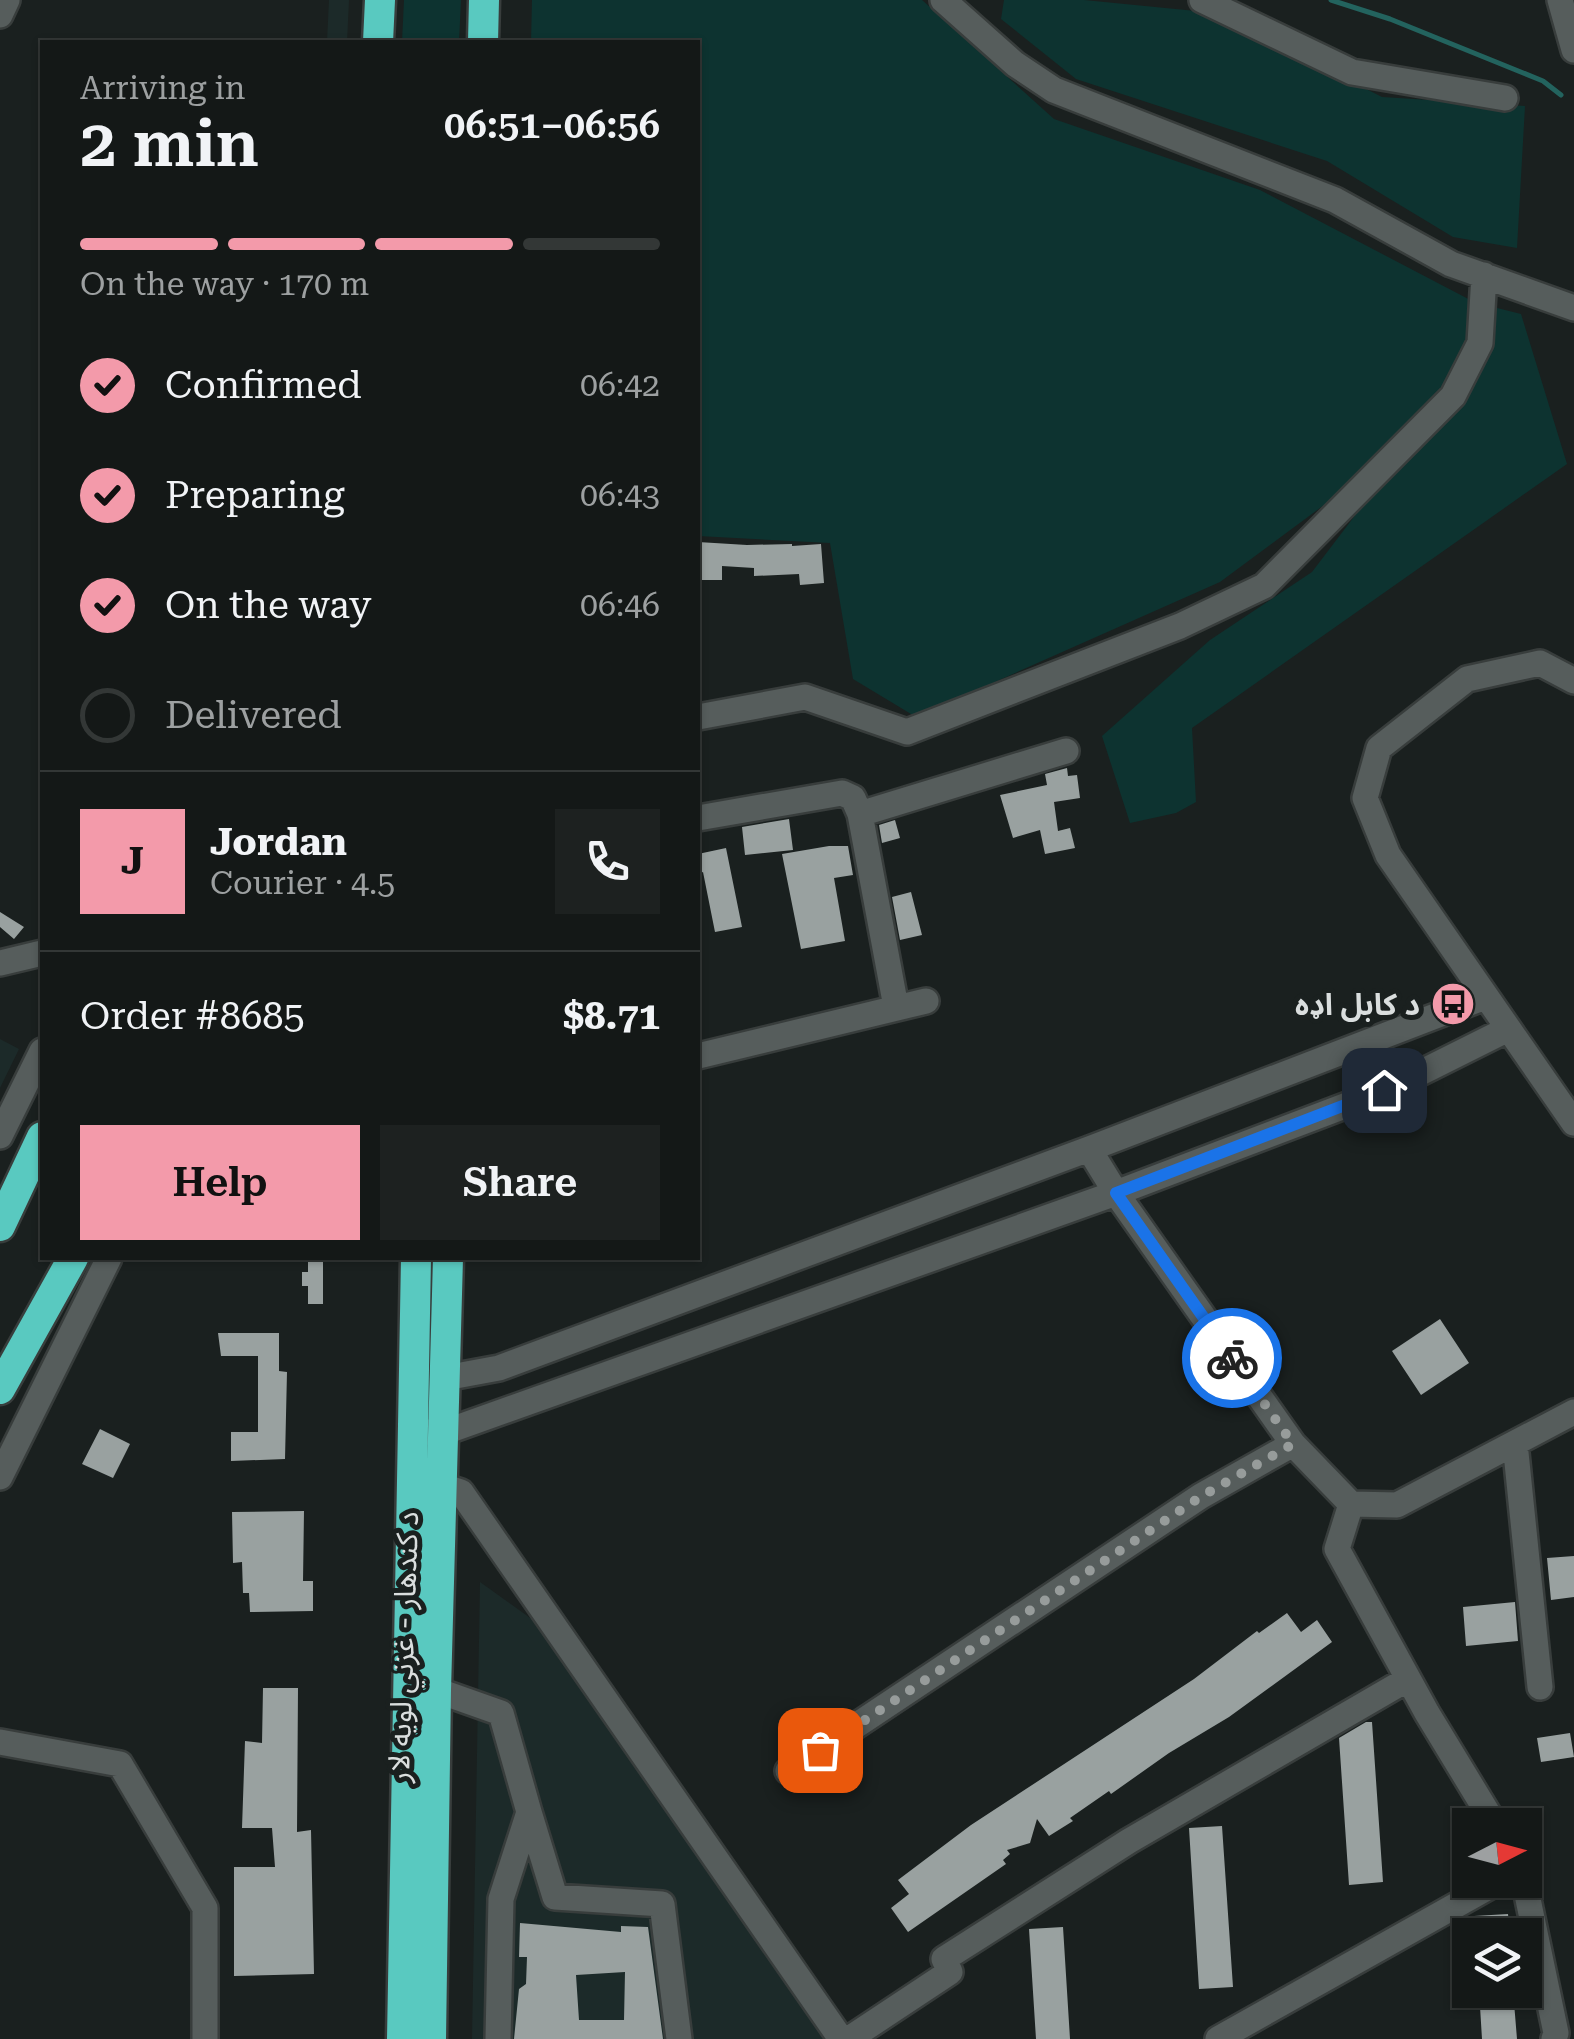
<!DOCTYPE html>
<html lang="en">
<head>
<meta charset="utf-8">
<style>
  body { margin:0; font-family:"Roboto Serif","Noto Sans Arabic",serif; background:#1d2120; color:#f1f3f6; height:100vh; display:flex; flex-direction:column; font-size:38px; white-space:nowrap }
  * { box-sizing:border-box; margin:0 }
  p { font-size:32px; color:#9da0a1 }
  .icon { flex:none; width:55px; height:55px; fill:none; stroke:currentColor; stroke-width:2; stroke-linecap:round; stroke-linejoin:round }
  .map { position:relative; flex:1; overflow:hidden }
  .sheet { position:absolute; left:40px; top:40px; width:660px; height:1220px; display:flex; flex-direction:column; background:#141817; border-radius:0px; box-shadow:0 2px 8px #0004,0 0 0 2px #333736 }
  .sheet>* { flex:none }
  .needle { width:65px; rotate:84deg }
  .fabs { position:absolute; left:1452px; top:1808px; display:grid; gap:20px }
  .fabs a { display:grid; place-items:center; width:90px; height:90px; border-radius:0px; background:#141817; box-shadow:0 2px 8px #0004,0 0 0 2px #333736; font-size:50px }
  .pin { position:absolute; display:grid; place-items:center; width:85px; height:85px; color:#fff; margin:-42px; border-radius:20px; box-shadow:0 5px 15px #0006 }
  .courier { position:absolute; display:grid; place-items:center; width:100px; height:100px; margin:-50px; border:8px solid #1a73e8; border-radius:50%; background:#fff; color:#222; box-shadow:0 2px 12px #0007 }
  .head em { font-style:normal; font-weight:600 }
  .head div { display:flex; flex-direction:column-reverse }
  .head { display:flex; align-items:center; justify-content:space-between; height:170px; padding:0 40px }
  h1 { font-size:65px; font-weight:600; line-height:75px }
  .bar { display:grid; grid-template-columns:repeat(4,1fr); gap:15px 10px; align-content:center; height:120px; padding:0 40px }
  .bar i { height:12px; border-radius:8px; background:#333736 }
  .bar .on { background:#f39aaa }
  .bar p { grid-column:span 4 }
  .line { display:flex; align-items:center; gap:25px; padding:0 40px; border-top:2px solid #333736 }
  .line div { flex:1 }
  .round { display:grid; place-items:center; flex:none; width:105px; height:105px; border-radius:0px; background:#1d2120 }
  ol { padding:0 40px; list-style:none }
  li { display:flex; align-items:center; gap:30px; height:110px }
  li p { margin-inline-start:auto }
  li .icon { padding:10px; border-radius:50%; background:#f39aaa; color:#111; stroke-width:4 }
  li:last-child { color:#9da0a1 }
  li i { width:55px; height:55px; border:5px solid #333736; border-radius:50% }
  .action { display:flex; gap:20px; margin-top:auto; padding:20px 40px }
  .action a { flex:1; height:115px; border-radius:0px; background:#f39aaa; color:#111; font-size:40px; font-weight:600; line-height:115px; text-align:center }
  .action a+a { background:#1d2120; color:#f1f3f6 }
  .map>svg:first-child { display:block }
</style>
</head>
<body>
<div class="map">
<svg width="1574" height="2039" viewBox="0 0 1574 2039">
  <rect width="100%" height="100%" fill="#1a201f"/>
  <path fill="#1c2a29" d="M329,0H349L347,42H327Z
    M0,1039L19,1049L0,1088Z
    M480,1582L551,1633L827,2039H472Z"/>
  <path fill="#0d3330" d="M404,0H461L459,42H402Z
    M532,0H922L1054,119L1260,190L1476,303L1471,358L1378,465L1220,582L916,717L853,679L830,543L698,536V42H531Z
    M1004,0H1084L1216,13L1382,97L1525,106L1517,248L1453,237L1327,161L1076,79L1001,19Z
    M1497,308L1521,314L1567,464L1192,728L1196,802L1176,813L1130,823L1102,736L1210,640L1312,572L1382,480L1468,398L1491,339Z"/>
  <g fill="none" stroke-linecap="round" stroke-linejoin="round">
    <path stroke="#23635e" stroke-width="5" d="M1331,0L1390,19L1543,81L1561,95"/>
  </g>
  <path fill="#99a1a0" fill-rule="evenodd" d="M698,542L747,545L792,544V546L821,544L824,583L800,585L799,574L754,576V568L722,566V580H698Z
    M1067,768L1068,776L1077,775L1080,798L1054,802L1058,831L1070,828L1075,848L1045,854L1040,830L1013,838L1000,795L1047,785L1045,774Z
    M789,819L793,850L745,855L742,827Z
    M895,820L900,838L882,843L879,825Z
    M829,846H848L853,875L834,878L845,941L801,949L782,854Z
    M726,848L742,927L715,932L703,872L698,874V854Z
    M911,892L922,935L900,940L892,897Z
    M0,912L24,927L14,939L0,927Z
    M308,1258H323V1304H308V1286H302V1272H308Z
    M1440,1319L1469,1363L1421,1395L1392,1351Z
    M218,1333H279V1371L287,1372L285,1459L231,1461V1432H258V1356H221Z
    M100,1429L130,1444L113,1478L82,1464Z
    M304,1511L303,1581H313V1611L250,1612L249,1593H243L242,1562L233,1563L232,1512Z
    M1574,1556V1597L1551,1600L1547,1558Z
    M1515,1602L1518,1641L1466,1646L1463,1607Z
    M1287,1613L1301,1632L1317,1620L1332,1642L1229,1717L1169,1753L1111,1794L1109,1791L1070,1818L1073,1821L1049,1836L1037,1819L1030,1843L1007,1850L1010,1854L1003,1860L1006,1864L908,1932L891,1908L909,1894L898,1880L971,1825L1194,1679L1257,1631L1259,1633Z
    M263,1688H298L297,1832L311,1830L314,1974L234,1976V1867H275L272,1828H242L245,1741L262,1743Z
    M1366,1722H1372L1383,1882L1349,1885L1339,1738Z
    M1570,1733L1574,1757L1541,1762L1537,1738Z
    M1222,1826L1233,1987L1199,1989L1189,1828Z
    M1508,1914L1510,1935H1475L1474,1916Z
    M520,1923L621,1932V1926L648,1927L663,2039H514L519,1989L526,1984L527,1957H519ZM625,1972L624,2020H579L576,1975Z
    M1063,1927L1070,2039H1036L1029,1929Z
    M1479,1990H1513L1517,2039H1482Z"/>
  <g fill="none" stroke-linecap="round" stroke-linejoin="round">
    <g stroke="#383d3c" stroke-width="30">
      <path id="minor" d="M943,0L1015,64L1054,90L1335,200L1451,264L1574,308
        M1202,0L1352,72L1505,98
        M1560,0L1574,50
        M0,15L7,0
        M1574,681L1540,663L1467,679L1379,748L1365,798L1388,855L1574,1123
        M698,717L805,697L907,732L1180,626L1264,586L1453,396L1480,343L1484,275
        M860,814L1066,751
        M698,818L842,793L853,798L860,814L896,1007
        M0,963L42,953
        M698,1056L926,1001
        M0,1136L42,1051
        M1089,1149L1116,1193L1293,1444L1351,1504L1397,1505L1574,1412
        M445,1378L499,1368L1089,1149L1485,997
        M427,1432H445L1116,1193L1384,1091L1508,1029
        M1515,1443L1540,1687
        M0,1477L109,1258
        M443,1486L461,1492L841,2039
        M1351,1504L1337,1549L1427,1713L1495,1825
        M436,1690L501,1713L529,1812L501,1899L498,2039
        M0,1742L120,1764L205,1908V2039
        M788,1771L1201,1496L1293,1444
        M529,1812L555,1897L662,1904L679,2039
        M1524,1880L1556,2033L1554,2039
        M849,2039L950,1972L944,1959L1129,1841L1408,1679
        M1218,2039L1501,1880"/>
    </g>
    <g stroke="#383d3c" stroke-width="35">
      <path id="highway" d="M378,42L380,0
        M483,42L484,0
        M0,1226L42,1137
        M0,1389L73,1258
        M402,2039L416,1258
        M431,2039L436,1690L448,1258"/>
    </g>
    <use href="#minor" stroke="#565d5c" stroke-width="25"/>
    <use href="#highway" stroke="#59c9c0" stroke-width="30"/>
  </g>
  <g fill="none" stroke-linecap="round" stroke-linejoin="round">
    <path stroke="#979c9b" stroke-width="10" stroke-dasharray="0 18" d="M820,1750L1202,1496L1293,1444L1232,1358"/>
    <path stroke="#1a73e8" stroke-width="12" d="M1232,1358L1116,1193L1384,1090"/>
  </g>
  <defs>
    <g id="bus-disc" transform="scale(2.25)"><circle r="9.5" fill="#f39aaa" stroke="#1a201f"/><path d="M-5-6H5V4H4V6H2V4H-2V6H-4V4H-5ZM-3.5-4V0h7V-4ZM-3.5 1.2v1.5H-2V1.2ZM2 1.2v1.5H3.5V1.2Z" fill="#111"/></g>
  </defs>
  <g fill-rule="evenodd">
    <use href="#bus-disc" x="1453" y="1004"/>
  </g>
  <g text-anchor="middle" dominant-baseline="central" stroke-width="10" stroke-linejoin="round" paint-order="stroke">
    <g font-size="30" font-weight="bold" fill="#dadede" stroke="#1a201f" text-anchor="end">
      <text x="1420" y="1004">د کابل اډه</text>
    </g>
    <g font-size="30" fill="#dadede" stroke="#1a201f">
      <text transform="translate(403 1647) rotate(-88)">د کندهار - غزني لويه لار</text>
    </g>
  </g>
</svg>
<div class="fabs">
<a><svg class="needle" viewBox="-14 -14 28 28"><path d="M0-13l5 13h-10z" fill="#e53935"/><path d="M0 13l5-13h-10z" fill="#9da0a1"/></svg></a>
<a><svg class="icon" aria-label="layers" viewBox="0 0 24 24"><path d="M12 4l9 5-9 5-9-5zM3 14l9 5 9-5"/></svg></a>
</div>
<div class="pin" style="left:820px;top:1750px;background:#ea580c"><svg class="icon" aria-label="bag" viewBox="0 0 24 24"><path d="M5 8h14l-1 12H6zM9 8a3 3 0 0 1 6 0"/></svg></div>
<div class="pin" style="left:1384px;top:1090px;background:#1f2937"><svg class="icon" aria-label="home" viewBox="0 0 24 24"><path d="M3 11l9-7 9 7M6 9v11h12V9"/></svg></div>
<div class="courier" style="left:1232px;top:1358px"><svg class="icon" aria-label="bike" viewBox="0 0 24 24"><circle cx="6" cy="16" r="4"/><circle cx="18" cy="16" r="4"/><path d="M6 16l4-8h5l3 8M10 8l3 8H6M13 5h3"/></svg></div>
<section class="sheet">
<div class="head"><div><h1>2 min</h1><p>Arriving in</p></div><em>06:51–06:56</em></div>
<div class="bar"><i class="on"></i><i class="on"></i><i class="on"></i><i></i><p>On the way · 170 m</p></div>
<ol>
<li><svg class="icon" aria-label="check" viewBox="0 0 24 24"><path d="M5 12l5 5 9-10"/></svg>Confirmed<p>06:42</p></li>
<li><svg class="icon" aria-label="check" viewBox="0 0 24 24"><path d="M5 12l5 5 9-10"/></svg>Preparing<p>06:43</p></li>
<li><svg class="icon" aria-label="check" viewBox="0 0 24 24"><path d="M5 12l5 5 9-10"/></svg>On the way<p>06:46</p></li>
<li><i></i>Delivered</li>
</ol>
<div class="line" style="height:180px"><b class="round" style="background:#f39aaa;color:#111">J</b><div><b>Jordan</b><p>Courier · 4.5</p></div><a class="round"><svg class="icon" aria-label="phone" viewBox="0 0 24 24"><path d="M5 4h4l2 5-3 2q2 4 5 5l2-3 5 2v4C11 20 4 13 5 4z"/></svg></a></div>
<div class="line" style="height:130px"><div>Order #8685</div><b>$8.71</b></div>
<div class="action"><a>Help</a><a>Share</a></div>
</section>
</div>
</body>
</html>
